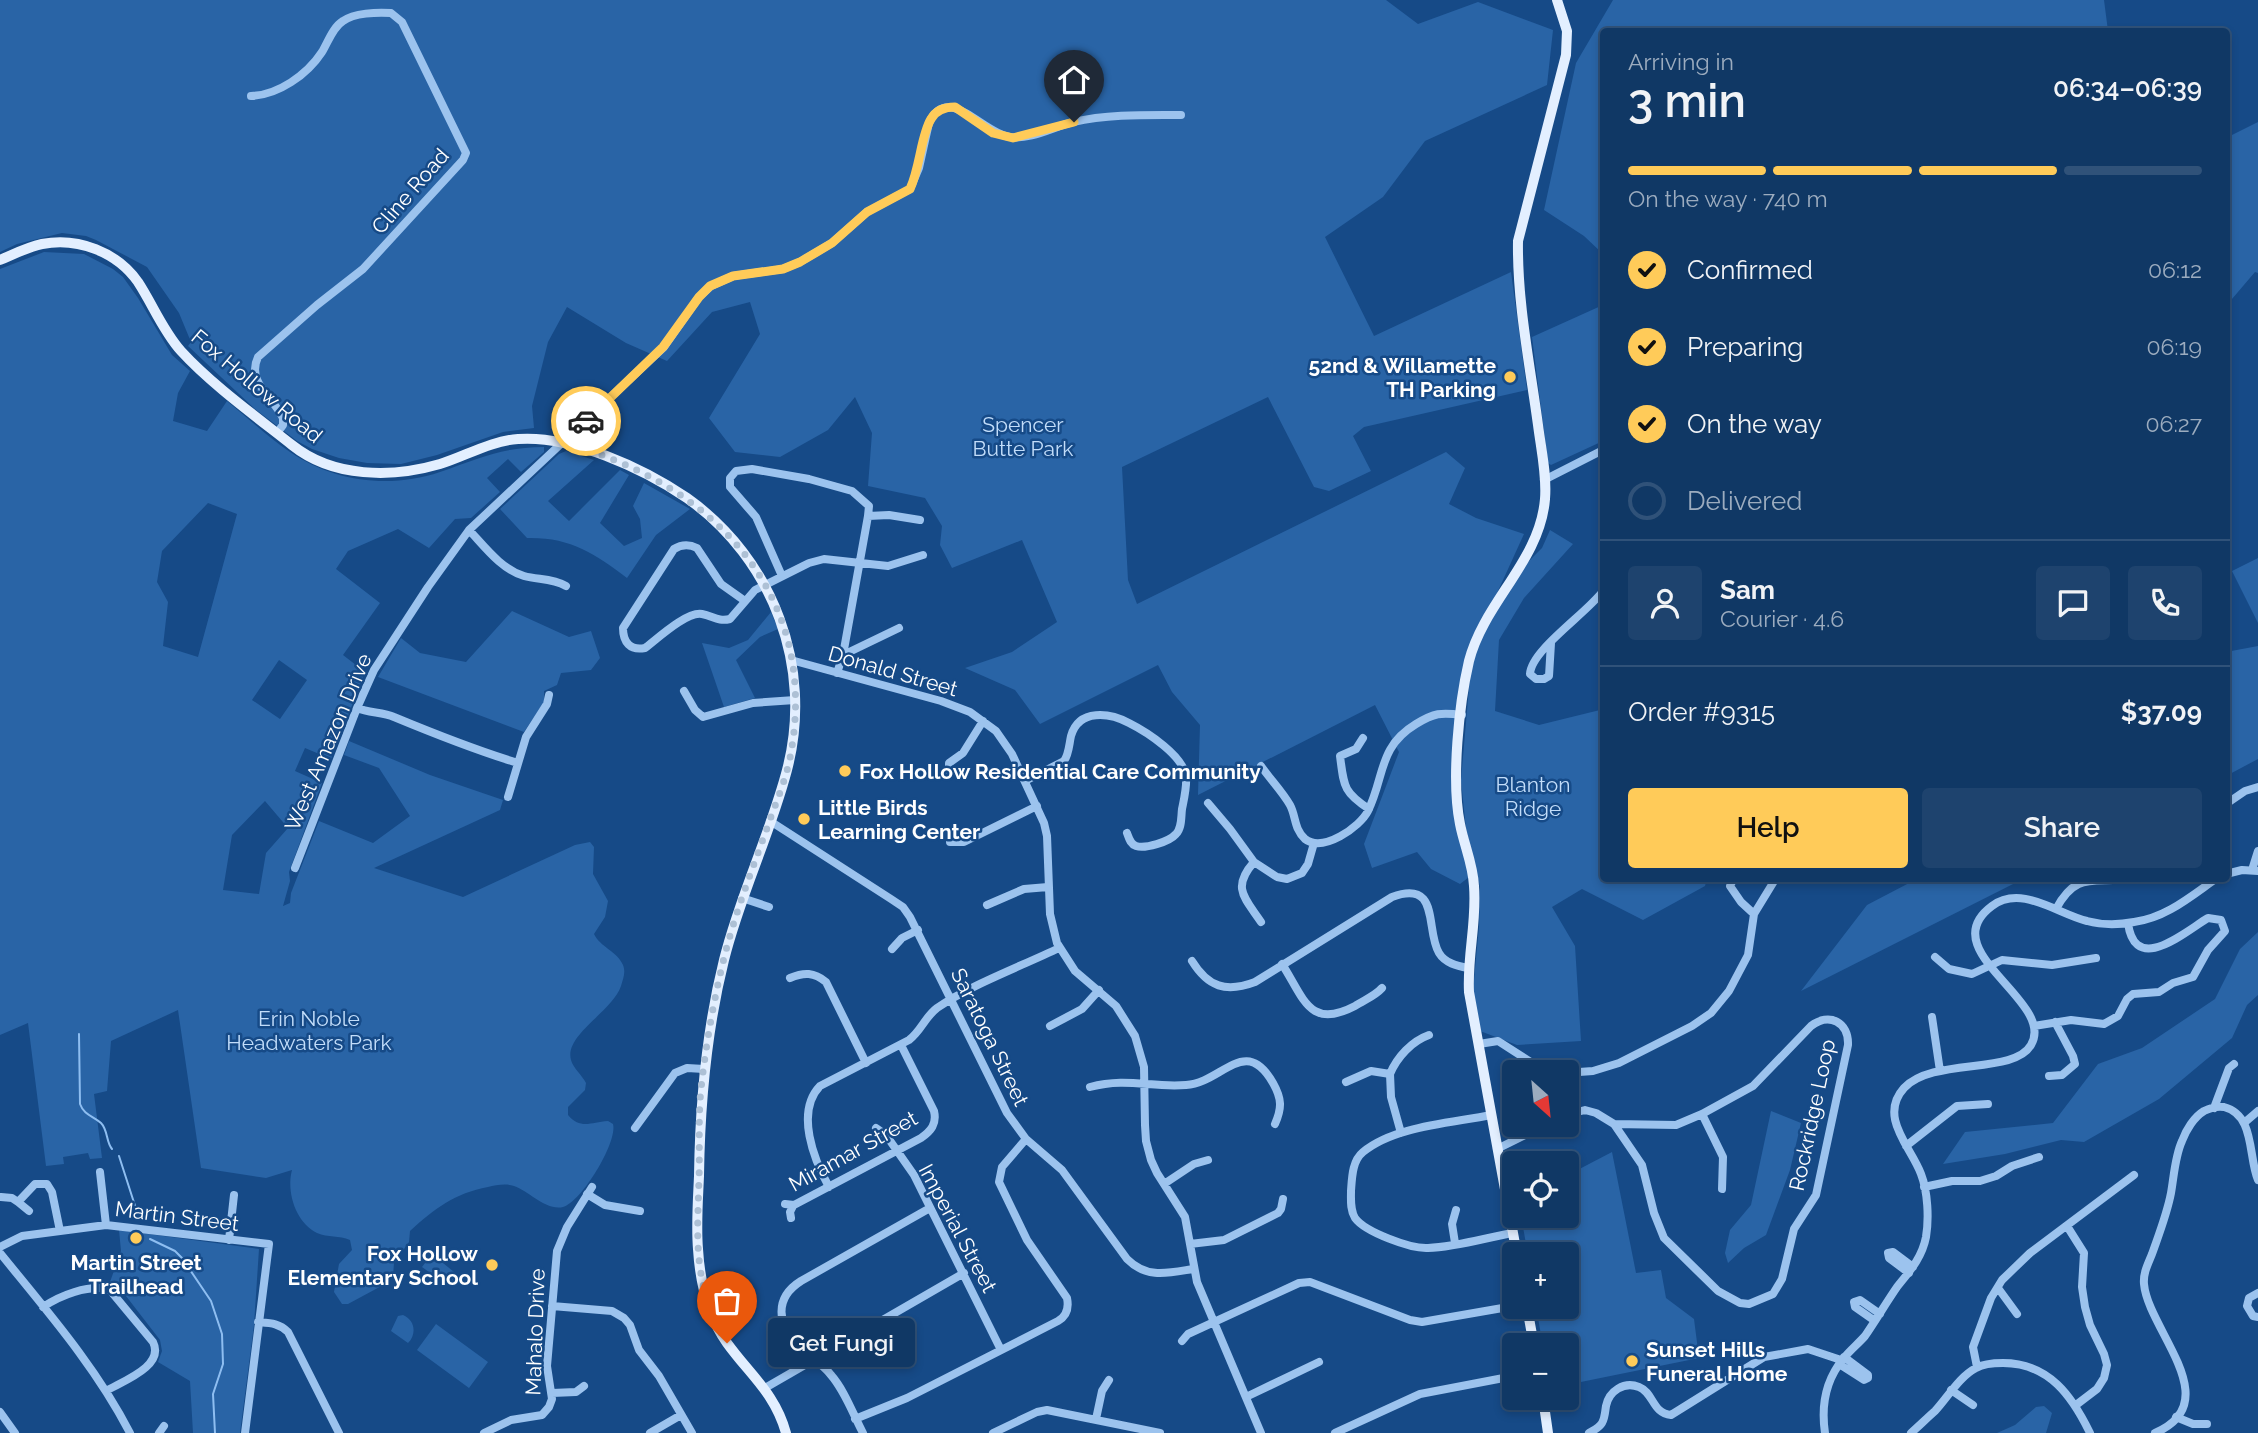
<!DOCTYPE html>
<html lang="en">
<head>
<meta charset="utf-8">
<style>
  body { margin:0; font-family:Raleway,sans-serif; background:#1e436e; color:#f1f3f6; height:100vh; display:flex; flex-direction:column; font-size:26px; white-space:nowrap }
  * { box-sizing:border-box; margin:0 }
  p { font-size:23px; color:#9cacbf }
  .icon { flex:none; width:38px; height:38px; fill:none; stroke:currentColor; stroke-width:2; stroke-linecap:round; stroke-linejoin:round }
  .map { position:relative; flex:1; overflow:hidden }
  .sheet { position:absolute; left:1600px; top:28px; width:630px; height:854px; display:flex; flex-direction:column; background:#103865; border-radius:7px; box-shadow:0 4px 10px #0003,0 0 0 2px #305279 }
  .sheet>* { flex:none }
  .needle { width:46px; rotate:153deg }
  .tools { position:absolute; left:1502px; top:1060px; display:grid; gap:14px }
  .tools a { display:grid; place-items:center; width:77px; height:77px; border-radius:7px; background:#103865; box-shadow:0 4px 10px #0003,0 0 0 2px #305279; font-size:35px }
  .pin { position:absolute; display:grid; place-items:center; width:60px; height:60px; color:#fff; margin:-72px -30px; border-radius:50% 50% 50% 0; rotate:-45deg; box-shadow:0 0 7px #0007 }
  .pin .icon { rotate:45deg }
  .courier { position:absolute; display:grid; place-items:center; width:70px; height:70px; margin:-35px; border:5px solid #ffcb59; border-radius:50%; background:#fff; color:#222; box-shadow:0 2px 9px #0007 }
  .bubble { position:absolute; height:49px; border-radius:7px; background:#103865; box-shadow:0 4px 10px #0003,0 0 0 2px #305279; font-size:23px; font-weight:600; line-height:49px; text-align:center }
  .overview em { font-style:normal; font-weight:600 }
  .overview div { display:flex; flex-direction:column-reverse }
  .overview { display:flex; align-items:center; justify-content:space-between; height:119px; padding:0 28px }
  h1 { font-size:46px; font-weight:600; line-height:52px }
  .bar { display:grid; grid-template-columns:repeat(4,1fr); gap:10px 7px; align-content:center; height:84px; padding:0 28px }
  .bar i { height:9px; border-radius:5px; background:#305279 }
  .bar .selected { background:#ffcb59 }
  .bar p { grid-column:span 4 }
  .line { display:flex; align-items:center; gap:18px; padding:0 28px; border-top:2px solid #305279 }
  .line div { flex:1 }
  .round { display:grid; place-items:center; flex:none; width:74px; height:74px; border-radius:7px; background:#1e436e }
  ol { padding:0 28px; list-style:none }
  li { display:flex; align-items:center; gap:21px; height:77px }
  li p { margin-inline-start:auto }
  li .icon { padding:7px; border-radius:50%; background:#ffcb59; color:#111; stroke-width:4 }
  li:last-child { color:#9cacbf }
  li i { width:38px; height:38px; border:4px solid #305279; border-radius:50% }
  .cta { display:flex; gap:14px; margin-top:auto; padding:14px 28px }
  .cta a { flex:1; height:80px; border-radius:7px; background:#ffcb59; color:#111; font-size:28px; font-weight:600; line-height:80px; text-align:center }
  .cta a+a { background:#1e436e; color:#f1f3f6 }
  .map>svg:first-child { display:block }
</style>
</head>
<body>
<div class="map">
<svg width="2258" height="1433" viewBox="0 0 2258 1433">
  <rect width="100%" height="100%" fill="#164a87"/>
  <path fill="#2964a6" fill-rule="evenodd" d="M0,0H1386L1418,24L1478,2L1553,30L1547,85L1425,141L1383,197L1325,237L1374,336L1511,272L1527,390L1364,427L1353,436L1371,471L1329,491L1314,487L1268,397L1122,467L1128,580L1137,604L1446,452L1465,468L1449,504L1476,518L1524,534L1477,637L1470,659L1456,778L1473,874L1460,884L1431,869L1417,852L1372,868L1364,844L1399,752L1375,705L1198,795L1200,725L1172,692L1158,665L1040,724L1015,690L965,668L1012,652L1057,622L1022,540L952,568L940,545L942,526L925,498L868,486L872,433L855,397L828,430L780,457L735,452L709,418L760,334L750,302L712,312L667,361L626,343L567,307L548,342L532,406L534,428L503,432L437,455L401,464L367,463L339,458L312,449L297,441L255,409L188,346L191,342L179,313L147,267L96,240L86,236L62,233L17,244L0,252Z
    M1613,0H2104L2108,31L1603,32V254L1584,236L1544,210L1576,63Z
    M2258,122V273L2255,272L2226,306V138Z
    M44,252L84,254L113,269L123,277L138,298L172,355L190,371L178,393L173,421L207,431L227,401C248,418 268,437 290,452C334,482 390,489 440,472C478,459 502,447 544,447V452L521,472L508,459L487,478L500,492L471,518L455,519L429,548L398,529L348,551L336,569L380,603L343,655L365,672L331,759L305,748L295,771L322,783L289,872L290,881L283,906L290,903L291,893L319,821L373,843L410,816L379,768L344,755L349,741L430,775L503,800L500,810L374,868L463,897L575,845L590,842L594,847L593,874L608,901L605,917L594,934C600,947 617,951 623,965C626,973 623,979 621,986C612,1012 564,1035 571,1060C573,1068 582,1075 586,1083L585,1090L568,1107V1115C581,1130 591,1122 608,1121L613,1124C618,1142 581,1203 563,1207C546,1211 529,1191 514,1186C506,1183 496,1185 488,1187C455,1193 434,1209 410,1231L409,1242L394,1263L393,1276L387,1283L348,1304H342L334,1292L339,1264L352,1250L350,1240C339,1235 328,1238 317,1233C296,1223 286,1192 292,1170L266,1178L201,1168L178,1010L111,1041L107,1091L94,1094L102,1158L90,1159L88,1153L63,1157L64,1164L46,1166L28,1023L0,1035V269ZM208,503L237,514L198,657L163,646L168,602L157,582L162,551ZM279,660L307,680L280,719L252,700ZM265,801L288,828L266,853L259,894L223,890L232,835Z
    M1603,305V441L1551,465L1548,463L1532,337Z
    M566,451L594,460L548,501L569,521L620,470L629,475L600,523L624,546L642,538L640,519L633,506L644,483L690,509L656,535L627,578C594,553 570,537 527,538L500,509L559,454Z
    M1550,530L1573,544L1524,598L1499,640L1495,711L1539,725L1600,710L1603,708V878L1707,879L1705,886L1643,920L1582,889L1552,907L1575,946L1581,1041L1517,1045L1480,1031L1473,990L1479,927L1480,887L1466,829L1461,780L1470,676L1476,649L1486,627L1522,568L1542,548Z
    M2258,558V623L2232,571Z
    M512,611L569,637L591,631L600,658L591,670L561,673L557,685L544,691V702L524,732L378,677L401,638L420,653L466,662Z
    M771,612L778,629L760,637L736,660L755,698L724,707L702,643L729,648L748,640Z
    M2258,646V759L2226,776V652Z
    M1909,879H2023L1801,991L1867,905L1911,882Z
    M2258,932V995L2247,1005L2232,1038L2159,1099L2084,1142L2061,1140L2005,1154L1943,1164L1965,1132L2053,1123L2098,1064L2142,1048L2215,999L2240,949Z
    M1771,1111L1801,1123L1790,1170L1766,1235L1744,1248L1728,1263L1725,1253L1730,1230L1751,1205Z
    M1612,1152L1636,1273L1661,1270L1666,1298L1694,1319L1699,1358L1566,1385V1346H1543L1536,1307H1566V1255H1528L1521,1216H1566V1176Z
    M119,1230L259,1249L254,1325L240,1433H193L190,1381L158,1362L162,1351L160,1340L119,1287L110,1282L121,1251Z
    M432,1254L454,1272L456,1279L454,1283L444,1276L440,1280L422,1267Z
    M403,1315C415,1320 417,1334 408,1343L391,1331L398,1316Z
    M436,1324L488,1362L469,1388L417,1350Z
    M2044,1406L2052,1413L2046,1433H1997L2015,1425L2036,1407Z"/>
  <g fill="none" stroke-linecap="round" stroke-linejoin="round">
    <path stroke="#8ebef1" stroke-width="2" d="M79,1034L80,1104C84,1115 93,1116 101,1123C108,1130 106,1142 112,1149
      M119,1156L138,1215
      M150,1239L175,1251L182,1258L211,1301L222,1334L223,1364L213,1394L215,1433"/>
    <path stroke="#9cc3ee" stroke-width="8" d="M251,96C278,95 307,75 322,52C328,42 333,27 343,21C354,13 377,12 391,13L402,22L466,153L463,160L363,269L317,305L258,357C246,382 273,397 283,418V425L277,433
      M1544,480L1603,450
      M469,530C485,547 501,569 524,576C538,580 552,578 566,586
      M782,576L756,517L730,487V478L736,471L752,469L809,479L852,491L869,506L868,516
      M745,601L721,584L697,548C689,544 682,544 674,549L623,628C623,642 630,651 645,648C657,639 687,611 702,614C713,616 718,622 730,619L755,590L809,563L824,559L888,566L923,555
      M1551,643L1549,676L1544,679H1536L1530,674C1531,650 1587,613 1603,591
      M843,655L899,628
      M791,660L941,701L970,712L996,731L1012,754L1044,823L1047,836L1050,914L1057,943L1075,971L1116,1006L1135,1036L1144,1067L1145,1125L1146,1141L1151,1160L1157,1173L1185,1217L1197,1282L1261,1433
      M837,673L843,655L868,516L889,515L920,520
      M684,691L695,710L703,717L753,703L795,700
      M357,708C369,713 383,712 394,717C435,734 475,750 518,763
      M1363,738L1356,749L1340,756C1344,786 1343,792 1369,809
      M1261,766C1270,779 1282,791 1290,805C1296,816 1294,829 1305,839C1323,853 1360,827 1368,811C1385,776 1378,747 1416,724C1434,713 1441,712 1462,715
      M949,770V763L963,753L983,721
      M1025,781L1064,761C1069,754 1069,745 1071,736C1079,708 1110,713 1129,723C1147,732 1184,756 1186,777C1187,787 1184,799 1182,809C1181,817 1182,828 1176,834C1169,842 1145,849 1136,846C1130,844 1129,838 1127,833
      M508,797L526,737L547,704L549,695
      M1208,803L1230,829L1254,862L1277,877L1287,879L1302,873L1308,864L1314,843
      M2226,804L2245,791L2258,787
      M770,821L891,899L903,907L910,917L1007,1113L1026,1139L1062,1170L1127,1259C1147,1279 1168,1273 1193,1269
      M950,842H964L1037,806
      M1254,862C1231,888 1245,898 1261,922
      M295,868L357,708L374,670L428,587L469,530L664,347L699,297L711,286L733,276L783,269L800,262L832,243L867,212L910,189L919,168L929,123C948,82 983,134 1010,137C1031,140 1053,127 1073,122C1108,114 1145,115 1181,115
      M2252,870L2258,851
      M2226,874L2242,870L2258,871
      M1734,878L1730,886L1741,902L1754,914
      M742,898L769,907
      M987,905L1024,889L1048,887
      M2056,909C2077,869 2096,885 2133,878
      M892,949L902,938L918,930
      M1935,957L1949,969L1972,974L2002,960L2052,965L2096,958
      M1192,961C1208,987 1226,993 1255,982L1392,897C1441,879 1425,930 1439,953C1445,963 1457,966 1468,968
      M1282,964C1304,998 1309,1030 1355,1006C1364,1000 1375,996 1382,988
      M790,978C804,972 814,972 826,982L866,1063
      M1932,1017L1940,1071
      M1050,1026L1082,1009L1099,990
      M2034,1026L2071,1020L2104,1024L2118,1016L2127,999L2133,994L2159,992L2173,983L2193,977L2208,950L2225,931L2221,920L2208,918C2187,930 2135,977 2128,923
      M1479,1044L1498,1041L1537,1066L1556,1072H1579L1593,1071L1619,1063L1692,1026L1711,1013L1729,991L1748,955L1754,914L1776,878
      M1390,1074L1391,1097L1401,1133
      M2049,1076L2062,1075L2075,1064L2073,1056L2055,1022
      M1346,1082L1371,1071L1390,1074C1397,1057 1412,1041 1429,1035
      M1090,1087C1127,1077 1151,1088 1186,1085C1222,1083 1245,1034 1273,1083C1282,1099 1282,1108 1275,1124
      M2214,1108L2229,1068L2234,1064
      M1702,1114L1723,1157L1722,1189
      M1491,1115C1452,1123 1394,1126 1363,1152C1352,1161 1352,1178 1351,1191C1351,1200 1350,1210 1355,1218C1365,1232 1411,1249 1428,1248C1456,1247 1485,1238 1512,1233
      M1566,1115L1585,1110L1596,1113L1614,1124L1642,1165L1654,1213L1664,1238L1718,1291L1740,1303L1749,1304L1773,1294L1782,1279L1794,1229L1816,1195L1848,1045C1849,1022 1829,1012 1811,1026L1753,1086L1702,1114L1676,1125L1614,1124
      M2244,1123L2258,1111
      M635,1128L675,1073L687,1068L704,1069
      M876,1128L886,1135L914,1175L1001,1350
      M1906,1146L1957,1106L1988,1104
      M1497,1149L1545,1125
      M100,1172L106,1225
      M1164,1184L1194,1164L1208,1160
      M829,1187C814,1160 795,1112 820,1086L909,1040C921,1031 925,1017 937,1008C970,985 1022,966 1059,948
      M1924,1187L1952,1181H1980L1996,1176L2012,1166L2039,1157
      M587,1194L605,1205L640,1211
      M1,1197L12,1198L18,1202L35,1184H47L52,1192L60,1231
      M18,1202L29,1211
      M785,1204L794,1205L921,1138C931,1131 937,1124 934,1111L901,1045
      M791,1218L790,1212L793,1206
      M2067,1226L2084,1253L2082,1287L2085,1307L2090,1325L2104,1354L2107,1365L2104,1378L2097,1389L2076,1405
      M229,1240L234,1195
      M1455,1243L1452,1224L1456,1210
      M1190,1244L1224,1240L1278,1213L1281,1209L1283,1199
      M0,1247L22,1236L106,1225L269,1244L245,1433
      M0,1253C47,1311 96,1367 130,1433
      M1909,1273L1889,1258L1888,1253L1893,1252L1913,1267
      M1998,1288L2017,1314
      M2258,1293L2249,1298L2247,1306L2253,1316L2258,1317
      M552,1306L612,1311L624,1318L630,1325L639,1350L659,1376L692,1433
      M43,1307C61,1295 87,1285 109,1289L153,1342C165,1366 123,1381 106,1391
      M1875,1321L1855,1307L1854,1302L1860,1300L1880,1314
      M258,1322C270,1323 279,1323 288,1332L339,1433
      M1182,1341L1188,1334L1299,1283L1310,1282L1410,1320L1422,1322L1514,1306
      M1839,1364L1864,1380L1868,1378V1375L1844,1357
      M1977,1367L1973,1347L1991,1298L2002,1280L2030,1253L2134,1175
      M765,1388L964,1273
      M1951,1390L1973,1405
      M552,1393L576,1392L584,1386
      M1246,1397L1319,1362
      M0,1412L15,1433
      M2176,1417L2193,1424H2207
      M855,1419L907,1398L1058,1321C1067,1316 1069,1308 1067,1298L1027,1240L999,1182L1002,1167L1026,1139
      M1096,1419L1102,1391L1109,1380
      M159,1433L164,1426
      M484,1433L511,1420L542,1415L549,1407L552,1399L547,1366L557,1251L567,1227L592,1187
      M650,1433L681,1415
      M863,1433C853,1414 845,1391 831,1375C822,1363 808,1356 798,1346C777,1324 774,1298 801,1281L930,1208
      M993,1433L1037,1412L1047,1410L1160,1433
      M1335,1433L1420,1394L1514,1376
      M1589,1433C1594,1430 1599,1428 1602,1423C1605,1418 1605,1412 1606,1406C1609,1391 1624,1381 1639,1387C1654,1393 1652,1413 1671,1415L1764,1357L1808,1349L1841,1360
      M1825,1433C1821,1406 1825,1381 1843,1359C1850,1350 1858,1344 1865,1336C1876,1320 1886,1303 1897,1287C1909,1272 1922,1258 1926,1237C1929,1219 1928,1192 1921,1174C1911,1147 1878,1117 1904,1088C1933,1057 2014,1075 2031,1045C2057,1001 1931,951 1992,906C2021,884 2058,914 2087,921C2102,925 2118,925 2134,922C2166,918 2191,896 2217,878
      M1911,1433C1919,1426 1927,1418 1935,1411C1948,1397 1959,1377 1976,1368C1983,1364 1995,1363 2003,1363C2049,1363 2072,1396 2090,1433
      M2155,1433C2228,1402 2148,1330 2144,1284C2143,1273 2148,1264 2152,1254C2159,1234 2167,1214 2171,1193C2174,1176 2175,1156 2182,1141C2186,1130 2194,1117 2204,1111C2210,1108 2218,1106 2224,1107C2255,1115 2248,1156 2258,1180"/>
    <path stroke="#e3efff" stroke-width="10" d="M0,260C14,254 28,247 42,244C78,237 117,252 138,282C153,305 163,331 181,351C211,384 258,418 292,445C333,478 392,478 440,464C466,456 490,441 518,439C571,435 643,468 687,498C773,559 814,667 787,770C770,835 740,895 724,960C706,1032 700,1102 699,1176C698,1200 696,1225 698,1249C700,1282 707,1315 727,1343C750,1375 775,1393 786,1433
      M1517,1255L1469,992C1467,956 1477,922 1474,886C1473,864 1464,845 1460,824C1451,780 1459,704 1469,661C1484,602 1540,561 1545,499C1547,475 1541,449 1538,425C1530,365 1517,302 1518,241L1566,55L1567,31L1557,0
      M1527,1307L1534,1346
      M1543,1398L1548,1433"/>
  </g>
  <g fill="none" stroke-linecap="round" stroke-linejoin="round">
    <path stroke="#adc0d5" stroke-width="7" stroke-dasharray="0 12.6" d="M586,421L561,442C711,482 822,593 790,758C785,782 775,805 767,828C752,870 736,911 725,954C714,998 706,1044 701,1089C698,1119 700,1149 699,1179C697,1243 693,1286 727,1343"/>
    <path stroke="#ffcb59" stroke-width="9" d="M586,421L663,347L699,297L710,286L733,276L783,269L800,262L832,243L867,212L910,189C920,168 921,135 931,119C936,110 945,107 955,107L993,133L1013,138L1074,122"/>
  </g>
  <g fill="#ffcb59" stroke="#164a87" stroke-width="2.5">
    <circle cx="1510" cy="377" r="7"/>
    <circle cx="845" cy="771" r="7"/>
    <circle cx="804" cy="819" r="7"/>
    <circle cx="136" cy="1238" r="7"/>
    <circle cx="492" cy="1265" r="7"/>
    <circle cx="1632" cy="1361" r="7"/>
  </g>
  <g text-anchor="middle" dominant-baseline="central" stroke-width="5" stroke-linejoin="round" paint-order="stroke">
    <g font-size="21" fill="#fff" stroke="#164a87">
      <text transform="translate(410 191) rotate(-49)">Cline Road</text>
      <text transform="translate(257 386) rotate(40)">Fox Hollow Road</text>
      <text transform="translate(893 671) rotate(16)">Donald Street</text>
      <text transform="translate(328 742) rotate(-67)">West Amazon Drive</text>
      <text transform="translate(990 1037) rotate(64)">Saratoga Street</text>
      <text transform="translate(1812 1115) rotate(-78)">Rockridge Loop</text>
      <text transform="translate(853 1151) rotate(-29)">Miramar Street</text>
      <text transform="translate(177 1216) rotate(7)">Martin Street</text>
      <text transform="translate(958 1228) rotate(62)">Imperial Street</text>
      <text transform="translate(535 1332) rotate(-88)">Mahalo Drive</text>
    </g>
    <g font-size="21" font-weight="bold" fill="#fff" stroke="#164a87" text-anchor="start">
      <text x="1496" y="365" text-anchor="end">52nd &amp; Willamette<tspan x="1496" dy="24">TH Parking</tspan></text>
      <text x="859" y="771">Fox Hollow Residential Care Community</text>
      <text x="818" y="807">Little Birds<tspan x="818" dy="24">Learning Center</tspan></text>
      <text x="478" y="1253" text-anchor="end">Fox Hollow<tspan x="478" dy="24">Elementary School</tspan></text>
      <text x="136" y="1262" text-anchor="middle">Martin Street<tspan x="136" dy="24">Trailhead</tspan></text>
      <text x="1646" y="1349">Sunset Hills<tspan x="1646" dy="24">Funeral Home</tspan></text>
    </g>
    <g font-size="21" fill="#c2ddfa" stroke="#164a87">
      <text x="1023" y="424">Spencer<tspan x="1023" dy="24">Butte Park</tspan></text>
      <text x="1533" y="784">Blanton<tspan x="1533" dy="24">Ridge</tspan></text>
      <text x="309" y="1018">Erin Noble<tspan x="309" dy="24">Headwaters Park</tspan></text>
    </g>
  </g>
</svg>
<div class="tools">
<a><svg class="needle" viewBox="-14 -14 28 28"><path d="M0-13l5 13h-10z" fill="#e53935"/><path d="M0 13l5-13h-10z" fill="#9cacbf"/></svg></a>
<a><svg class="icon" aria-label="locate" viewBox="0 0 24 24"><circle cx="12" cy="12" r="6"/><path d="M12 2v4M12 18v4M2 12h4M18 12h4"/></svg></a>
<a>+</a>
<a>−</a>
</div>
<div class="pin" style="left:727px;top:1343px;background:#ea580c"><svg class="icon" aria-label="bag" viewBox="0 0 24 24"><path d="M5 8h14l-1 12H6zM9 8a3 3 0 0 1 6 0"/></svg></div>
<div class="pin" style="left:1074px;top:122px;background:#1f2937"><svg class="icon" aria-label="home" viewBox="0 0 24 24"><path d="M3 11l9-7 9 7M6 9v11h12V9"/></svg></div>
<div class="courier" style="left:586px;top:421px"><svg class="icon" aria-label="car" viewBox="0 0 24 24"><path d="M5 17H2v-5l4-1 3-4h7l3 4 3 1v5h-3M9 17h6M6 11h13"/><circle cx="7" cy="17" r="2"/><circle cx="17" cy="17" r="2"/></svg></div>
<div class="bubble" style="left:768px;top:1318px;width:147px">Get Fungi</div>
<section class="sheet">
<div class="overview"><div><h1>3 min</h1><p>Arriving in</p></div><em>06:34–06:39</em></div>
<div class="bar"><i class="selected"></i><i class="selected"></i><i class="selected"></i><i></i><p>On the way · 740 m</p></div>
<ol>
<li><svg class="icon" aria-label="check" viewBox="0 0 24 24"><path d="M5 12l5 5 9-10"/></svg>Confirmed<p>06:12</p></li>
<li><svg class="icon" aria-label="check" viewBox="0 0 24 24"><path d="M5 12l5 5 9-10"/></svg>Preparing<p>06:19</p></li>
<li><svg class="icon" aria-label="check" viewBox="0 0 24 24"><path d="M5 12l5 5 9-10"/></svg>On the way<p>06:27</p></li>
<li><i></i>Delivered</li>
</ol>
<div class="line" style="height:126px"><a class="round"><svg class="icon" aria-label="person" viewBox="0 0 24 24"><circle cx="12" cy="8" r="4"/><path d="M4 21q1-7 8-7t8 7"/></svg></a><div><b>Sam</b><p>Courier · 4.6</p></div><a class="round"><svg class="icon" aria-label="chat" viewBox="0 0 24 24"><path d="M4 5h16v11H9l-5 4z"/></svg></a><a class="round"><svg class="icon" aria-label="phone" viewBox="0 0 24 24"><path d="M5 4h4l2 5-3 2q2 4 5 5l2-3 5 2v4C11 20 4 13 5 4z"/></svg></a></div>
<div class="line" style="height:91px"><div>Order #9315</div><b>$37.09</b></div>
<div class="cta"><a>Help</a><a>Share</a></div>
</section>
</div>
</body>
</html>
